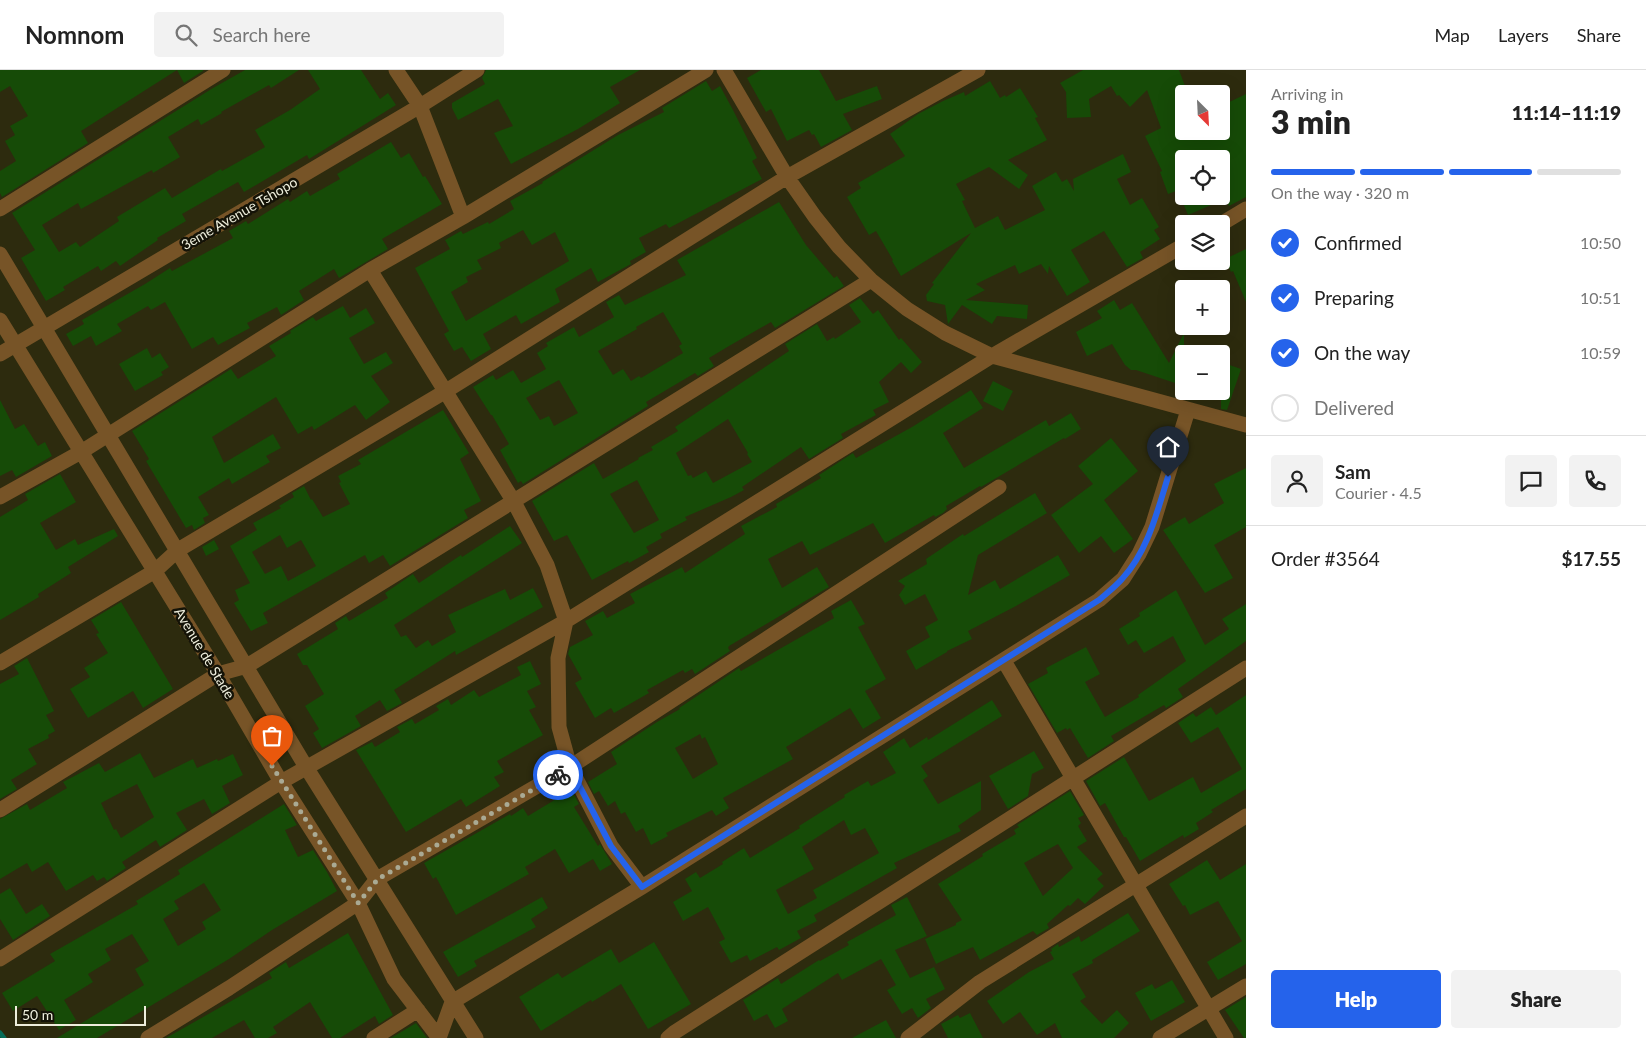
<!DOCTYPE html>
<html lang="en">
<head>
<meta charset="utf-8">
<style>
  body { margin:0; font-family:Lato,sans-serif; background:#f2f2f2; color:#222; height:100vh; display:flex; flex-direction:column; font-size:19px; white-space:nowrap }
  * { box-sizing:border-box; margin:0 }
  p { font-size:16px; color:#767676 }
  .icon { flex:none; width:28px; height:28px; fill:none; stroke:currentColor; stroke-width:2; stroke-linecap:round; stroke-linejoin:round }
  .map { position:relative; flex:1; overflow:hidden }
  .side { display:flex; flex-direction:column; background:#fff; width:400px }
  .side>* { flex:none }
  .needle { width:32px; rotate:156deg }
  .tools { position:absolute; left:1175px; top:15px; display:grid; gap:10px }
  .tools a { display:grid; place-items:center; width:55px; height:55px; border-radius:5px; background:#fff; box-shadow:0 5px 20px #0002; font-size:25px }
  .scale { position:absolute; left:15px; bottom:12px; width:131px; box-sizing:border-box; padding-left:5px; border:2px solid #eeeedc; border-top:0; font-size:14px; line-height:18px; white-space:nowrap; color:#eeeedc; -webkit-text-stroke:4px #141307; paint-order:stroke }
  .pin { position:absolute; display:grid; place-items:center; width:42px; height:42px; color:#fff; margin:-51px -21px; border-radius:50% 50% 50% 0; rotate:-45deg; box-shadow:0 0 5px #0007 }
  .pin .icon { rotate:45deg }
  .courier { position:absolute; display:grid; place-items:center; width:50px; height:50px; margin:-25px; border:4px solid #2563eb; border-radius:50%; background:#fff; color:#222; box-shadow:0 1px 6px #0007 }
  .overview em { font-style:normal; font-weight:800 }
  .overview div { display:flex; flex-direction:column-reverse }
  .overview { display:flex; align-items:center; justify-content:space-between; height:85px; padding:0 25px }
  h1 { font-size:32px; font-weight:800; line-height:38px }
  .bar { display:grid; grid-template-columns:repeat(4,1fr); gap:8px 5px; align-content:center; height:60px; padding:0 25px }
  .bar i { height:6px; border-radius:4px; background:#e0e0e0 }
  .bar .active { background:#2563eb }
  .bar p { grid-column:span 4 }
  .line { display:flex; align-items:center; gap:12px; padding:0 25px; border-top:1px solid #e0e0e0 }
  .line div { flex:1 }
  .round { display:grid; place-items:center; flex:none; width:52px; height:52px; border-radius:5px; background:#f2f2f2 }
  ol { padding:0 25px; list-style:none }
  li { display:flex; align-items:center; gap:15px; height:55px }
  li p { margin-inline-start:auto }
  li .icon { padding:5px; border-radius:50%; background:#2563eb; color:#fff; stroke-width:4 }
  li:last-child { color:#767676 }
  li i { width:28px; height:28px; border:2px solid #e0e0e0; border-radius:50% }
  .cta { display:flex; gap:10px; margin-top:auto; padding:10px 25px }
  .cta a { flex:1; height:58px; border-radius:5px; background:#2563eb; color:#fff; font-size:20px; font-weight:800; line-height:58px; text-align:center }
  .cta a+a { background:#f2f2f2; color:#222 }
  header { display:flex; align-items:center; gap:30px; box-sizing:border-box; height:70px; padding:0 25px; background:#fff; border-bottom:1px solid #e0e0e0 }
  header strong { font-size:24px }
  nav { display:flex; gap:28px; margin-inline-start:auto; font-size:18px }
  .search { width:350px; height:45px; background:#f2f2f2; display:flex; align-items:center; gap:12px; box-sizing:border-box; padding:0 18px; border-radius:5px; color:#767676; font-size:19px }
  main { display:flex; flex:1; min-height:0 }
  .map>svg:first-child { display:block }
</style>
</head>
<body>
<header>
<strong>Nomnom</strong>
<div class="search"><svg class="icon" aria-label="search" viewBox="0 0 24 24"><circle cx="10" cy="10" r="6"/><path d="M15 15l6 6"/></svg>Search here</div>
<nav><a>Map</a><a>Layers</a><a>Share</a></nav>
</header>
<main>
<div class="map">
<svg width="1246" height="968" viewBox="0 0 1246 968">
  <rect width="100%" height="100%" fill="#2d2b0e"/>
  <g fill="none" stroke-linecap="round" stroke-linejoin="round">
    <path stroke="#056c59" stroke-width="5" d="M0,963L4,968"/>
  </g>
  <path fill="#164b07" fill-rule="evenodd" d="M0,0H177L81,61L88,73L2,127L0,123V101L16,91L5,71L15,65L10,56L28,46L10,16L0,22Z
    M177,0H203V1L184,13Z
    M245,0H299L271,18L269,15L221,42L222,43L201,55L198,49L168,67L180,87L153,103L152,100L81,139L78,133L42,155L59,182L76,172L80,177L119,151L117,147L165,118L172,128L221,99L222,101L265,77L255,60L290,40L320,19L308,0H361L380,29L388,23L396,35L309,89L307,85L244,122L238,112L182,144L186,151L157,168L158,170L120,196L116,191L101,201L98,196L63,217L65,220L46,231L21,188L35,180L12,143L213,18Z
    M486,0H640L610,17L620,33L578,59L511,94L494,63L513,56L498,29L458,50L452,38V33L485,14L482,8Z
    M761,0H819L836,31L877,16L882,29L843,44L852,60L821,77L814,64L812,65L809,60L787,71L771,39L766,42L747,8Z
    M1083,0H1179L1188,24H1184V61H1221V36L1246,24V127L1229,136L1225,129L1188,145L1180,126H1221V89H1184V118L1168,124L1160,102L1162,101L1145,66L1161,58L1147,20L1130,37L1119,25L1117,26L1111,16L1089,29L1091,47L1067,48L1066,22L1060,13Z
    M706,11L712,21L720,16L733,40L757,88L752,91L762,109L669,158L666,154L639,168L646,182L630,191L631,194L598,212L591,198L555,219L560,232L521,254L516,245L483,264L491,279L471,291L462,277L454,281L444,264L449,261L415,198L450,179L445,170L461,161L463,164L488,152L489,154L514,139L510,131L543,113L542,112L618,65L664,42L662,38ZM523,160L532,175L555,162L569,191L466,251L451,222L468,212L466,207L482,199L477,190L501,178L499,173Z
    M990,11L1000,28L1005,25L1006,27L1020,18L1038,47L1035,48L1047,70L1008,90L1028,105L1019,119L989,97L956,114L965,130L962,131L975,158L998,146L1005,160L1045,140L1032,116L1056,102L1062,112L1067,109L1074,121L1073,109L1123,84L1131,102L1117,109L1130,135L1142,128L1159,157L1154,160L1160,169L1140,182L1143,188L1127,197L1104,161L1071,180L1090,212L1067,226L1049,196L1048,204L1041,194L1019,204L1015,195L976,214L985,220L966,230L1028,235L1027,249L997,246L992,254L962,235L948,254L945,235L927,231L926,225L934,214L932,213L971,163L901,206L892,191L893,190L876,161L869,165L847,127L861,118L858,113L905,86L890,64L918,44L943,31L964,22L965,26Z
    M391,72L401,88L409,83L423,107L425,106L442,134L382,169L388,179L339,208L334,199L299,221L304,230L281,245L277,237L247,253L250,258L218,275L213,267L192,279L165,232L151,240L148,236L117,254L122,261L96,276L91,266L73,276L66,264L84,254L82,250L145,214L170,198L172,201L233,168L229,161L246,151L248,154L288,129L290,132L307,121L310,126L340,109L337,104Z
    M779,132L806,175L834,208L837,206L844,216L775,258L771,252L729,276L709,288L714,296L698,306L695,303L646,332L648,336L584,376L523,414L521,411L518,413L500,380L509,374L492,345H491L473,317L493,305L496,310L513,300L521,313L546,299L537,283L548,276L546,273L574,257L579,267L614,247L606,232L619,225L625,235L686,205L677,190ZM663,242L682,274L679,276L683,283L641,308L639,306L631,311L623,299L613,305L598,281L637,259L636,257ZM559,310L578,343L554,356L549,346L540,350L526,328Z
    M1246,179V232L1233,201L1231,202L1225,189Z
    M860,228L873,244L878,240L899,270L901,268L922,292L911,303L901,292L879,312L889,332L873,340L876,345L841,364L843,368L809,389L801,377L742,417L744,420L731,427L685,447L687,450L660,464L662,468L646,477L649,482L629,493L628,491L592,510L567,465L554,471L532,431L594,393L603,409L639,389L638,388L653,380L651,377L678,361L675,357L789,281L785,274L817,254L827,271L834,267L835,269L861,252L849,235ZM728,349L748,383L747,384L752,392L713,413L706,401L693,408L691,405L688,406L676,383ZM637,410L659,450L634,463L610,424Z
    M1114,230L1120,240L1132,233L1169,293L1184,263V316L1136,300H1131L1125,295L1112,274L1087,286L1076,262L1102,248L1097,241Z
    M343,236L350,248L366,238L375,253L349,268L364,294L386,282L393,293L371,306L390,332L366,350L355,335L314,360L312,356L298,364L276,327L212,367L224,393L273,364L281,378L266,386L270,392L232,414L229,408L198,427L209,445L203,448L205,453L194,460L192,455L186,458L146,391L149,389L132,361L231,299L238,309L276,286L269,276L291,263L290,261L313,247L316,251Z
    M147,278L152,288L160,283L169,297L161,302L163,305L135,321L119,294Z
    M1221,292L1241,299L1227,340L1221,339Z
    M993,311L1013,321L1003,341L983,331Z
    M971,320L983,338L943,363L964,398L1046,350L1049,356L1071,343L1081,359L1065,369L1064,368L981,417L980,416L946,436L947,439L943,443L935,447L934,445L885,473L873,453L810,485L802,471L768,489L782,518L817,497L829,517L729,576L728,578L730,581L695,604L692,599L685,603L683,600L647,620L649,623L614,643L611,638L595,648L575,613L582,609L568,584L570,577L593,565L585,551L603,541L607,548L635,533L630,524L682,497L685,503L745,464L741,456L777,437L776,434L821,408L819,405L853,383L856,388L912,357Z
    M0,330L15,359L24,354L38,376L45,372L52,386L16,407L12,400L0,406Z
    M443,340L469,383L460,389L481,431L464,440L468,448L390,496L383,485L369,493L365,485L263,543L268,553L251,561L234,533L239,530L235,520L250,513L230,476L257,460L253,453L281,438L279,436L294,427L292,423L304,416L311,430L312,429L323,447L350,434L339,413L341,412L338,406L361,394L358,390ZM280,465L287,478L301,470L316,496L288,511L281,496L265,504L252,482Z
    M1111,368L1138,401L1104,430L1133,469L1114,483L1101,466L1079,483L1051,445L1093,414L1078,396Z
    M1246,398V457L1214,475L1233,508L1205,523L1163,460L1185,447L1189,454L1224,433L1214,414Z
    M60,404L76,432L40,453L56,480L75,469L78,475L114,459L118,466L68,497L71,503L38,524L39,527L0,550V447L28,430L25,424Z
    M1035,423L1047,443L978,485L968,525L995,510L1000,519L1058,485L1070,505L1016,536L968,561L972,569L947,581V582L916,600L906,581L930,567L925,557L938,550L925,524L905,535L899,525L905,516L898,511L927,494L926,489L963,464L964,466Z
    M510,456L522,473L394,555L401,567L406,565L416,578L428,570L432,576L456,562L448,545L505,519L510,530L533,518L543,537L456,585L455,581L394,620L402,633L387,641L380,630L355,646L361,656L322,678L313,663L319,659L305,636L324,624L307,595H303L297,584L338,559L335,553L346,546L349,551L388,528L385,523L413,504L419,513L461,485L462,487Z
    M214,470L219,479L206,486L202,477Z
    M1176,520L1205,575L1229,559L1222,549L1246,534V571L1178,619L1183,627L1166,638L1164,635L1111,666L1114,671L1088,688L1070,658L1067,660L1066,658L1057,663L1028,614L1048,603L1046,598L1086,577L1100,604L1085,612L1105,647L1139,627L1138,625L1186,591L1173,566L1144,583L1136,570L1128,575L1119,559L1140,546L1139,543Z
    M851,530L865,554L858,557L886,609L865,621L881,648L863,659L850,638L786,677L793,689L723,728L729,738L716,746L712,740L666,763L668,766L651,775L643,758L636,762L625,742L621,744L615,731L608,736L599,721L594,724L588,712L617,694L611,682L657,652L680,639L679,638L739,598L741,601L834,548L831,541ZM700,664L702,669L705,667L718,694L693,709L675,678Z
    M121,532L173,619L143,638L133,621L88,648L70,619L90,607L84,598L108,583L96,564L99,563L91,550Z
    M27,588L54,641L46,645L55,661L48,665L49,668L28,679L37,694L11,710L17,719L0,729V614L19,604L14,596Z
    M530,591L541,614L527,621L536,637L529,640L543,665L497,691L504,702L494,707L500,716L466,737L461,729L406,762L356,680L372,672L375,677L400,662L397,657L412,649L415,654L439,640L436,636L448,629L451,635L474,620L479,627L521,605L517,597Z
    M1246,625V719L1211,740L1213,742L1196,753L1199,759L1184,768L1183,765L1140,791L1126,767H1124L1105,733L1100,736L1086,711L1124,687L1149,731L1193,707L1201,723L1242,699L1218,657L1191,673L1178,653L1193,643L1196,647L1211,637L1216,645Z
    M992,630L1002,646L921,696L928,706L923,710L938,734L981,711V740L958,756L961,761L894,793L897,798L814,845L817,851L797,861L801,868L779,880L777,877L750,891L747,885L731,893L719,872L725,869L708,837L683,851L673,832L692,821L685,809L696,802L700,808L723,794L722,792L744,778L750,788L800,758L799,756L845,727L844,725L868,711L871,716L896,703L883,682L904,668L910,678L927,667L928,670ZM844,750L851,765L865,758L879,783L813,820L817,828L788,844L776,820L814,799L802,777Z
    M1034,681L1044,698L1032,704L1028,726L1008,739L989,706Z
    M140,683L154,708L193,689L197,698L217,689L218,691L233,684L243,705L222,716L230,733L212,744L204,729L176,743L187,760L160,777L156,770L122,792L126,798L107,811L104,807L97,811L93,805L66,821L48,792L32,802L27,793L0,809V749L27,734L30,740L67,718L63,712L99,693L105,702ZM137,714L154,747L121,768L116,759L114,760L101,733Z
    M572,721L579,734L574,737L598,776L600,774L612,794L600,801L593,789L569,803L555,779L525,797L529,804L456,845L436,807L433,809L424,793L510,744L511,746L523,738L528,746L566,723L567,724Z
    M1070,721L1084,745L1078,748L1081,753L1078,756L1087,771L1077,777L1103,804L1097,809L1104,816L1085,834L1078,828L1070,836L1068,835L1047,854L1049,858L1037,865L1033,861L980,890L973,877L936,894L925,869L956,855V853L962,850L938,814L983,786L982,784L1016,764L1014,760L1019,757L1017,755ZM1058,774L1073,798L1043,826L1024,793Z
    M284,734L297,755L285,760L298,787L313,780L327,802L337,821L272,860L229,889L97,968H57L144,915L135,899L149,891L132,864L105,879L111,890L88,904L93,912L64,930L76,950L59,960L37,926L13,941L2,923L55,891L50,884L138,834L136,831L180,804L178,800ZM204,813L221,840L202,852L206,859L178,876L163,849L179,839L174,831Z
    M1207,790L1220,810L1246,794V894L1218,910L1207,892L1242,871L1218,831L1190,845L1185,835L1183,836L1169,814Z
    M10,818L26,844L42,834L50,846L13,870L0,849V824Z
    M542,827L548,838L531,849L536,857L474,891L477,896L458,907L443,882Z
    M907,827L927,866L895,880L910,908L934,897L945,919L926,929L931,938L918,948L912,938L902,944L887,920L896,915L881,889L842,910L838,903L782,939L788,951L775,958L767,944L754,951L743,930L778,908L781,914L819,890L820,891L849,875L847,872L896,845L891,835Z
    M1128,843L1140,861L1092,890L1093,893L1072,904L1086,927L1080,931L1102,954L1117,940L1129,953L1114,968H1062L1055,953L1037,965L1020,942L1003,954L987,931L1029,902L1054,889L1050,882L1052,881L1051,879L1058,874L1059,877L1079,866L1081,872Z
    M348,863L393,945L379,954L375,946L340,968H332L310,932L273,957L277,963L268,968H255L244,950L212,968H166L272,908L269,903L286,892L289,898Z
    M654,872L691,934L648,959L621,914L592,932L591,930L541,961L519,927L558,903L562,908L611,879L619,893Z
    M1172,910L1185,932L1151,951L1135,923L1152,914L1155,919Z
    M1246,927V968H1244L1225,940Z
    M970,943L983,968H948L941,954L958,945L960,948Z
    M886,950L896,968H852Z
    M416,953L427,968H391Z"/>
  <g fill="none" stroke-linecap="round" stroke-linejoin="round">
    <path stroke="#775427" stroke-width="15" d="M396,0L420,36L463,147
      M724,0L787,107L815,147L839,177L871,210L907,239L945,263L992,286L1246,355
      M0,139L223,0
      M1221,154L1246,139
      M0,184L306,697L476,968
      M370,200L514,432L547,495L566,551L558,588L559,657L570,697L611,776L642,817
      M0,250L218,604L281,712L358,833L394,909L439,968
      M0,284L420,36L477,0
      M0,427L81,382L370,200L463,147L706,0
      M1004,591L1226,968
      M0,593L155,501L178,480L446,321L787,107L978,0
      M0,740L218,604L247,596L871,210
      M0,889L281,712L566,551L992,286L1184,175
      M148,968L229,918L358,833L377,809L570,697L999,417
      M374,968L418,940
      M439,968L452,932L642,817L1099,530L1123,509L1139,484L1152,457L1188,340
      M668,968L675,962L1246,598
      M908,968L980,912L1246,746
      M1160,968L1246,916"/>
  </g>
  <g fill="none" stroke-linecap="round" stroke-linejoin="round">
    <path stroke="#aaaa94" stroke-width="5" stroke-dasharray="0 9" d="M272,696L358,833L378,809L558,705"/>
    <path stroke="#2563eb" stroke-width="6" d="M558,705L570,698L611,776L642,817L1099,530C1107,523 1115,517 1122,509C1148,481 1157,442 1168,407"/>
  </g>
  <g text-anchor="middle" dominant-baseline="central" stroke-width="5" stroke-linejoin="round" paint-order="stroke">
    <g font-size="14" fill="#eeeedc" stroke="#141307">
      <text transform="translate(239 143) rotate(-30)">3eme Avenue Tshopo</text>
      <text transform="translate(205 583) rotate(59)">Avenue de Stade</text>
    </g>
  </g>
</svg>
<div class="tools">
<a><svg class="needle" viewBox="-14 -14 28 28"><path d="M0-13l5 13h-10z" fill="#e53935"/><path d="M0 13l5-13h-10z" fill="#767676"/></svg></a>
<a><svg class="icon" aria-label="locate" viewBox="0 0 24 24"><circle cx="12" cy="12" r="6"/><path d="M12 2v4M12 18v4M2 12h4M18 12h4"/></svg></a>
<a><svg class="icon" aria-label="layers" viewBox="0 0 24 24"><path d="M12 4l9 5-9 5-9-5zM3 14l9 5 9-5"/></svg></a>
<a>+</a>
<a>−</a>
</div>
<div class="scale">50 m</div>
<div class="pin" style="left:272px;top:696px;background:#ea580c"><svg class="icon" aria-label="bag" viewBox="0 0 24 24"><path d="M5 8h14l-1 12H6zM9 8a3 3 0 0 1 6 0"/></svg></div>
<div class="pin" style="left:1168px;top:407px;background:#1f2937"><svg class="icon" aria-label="home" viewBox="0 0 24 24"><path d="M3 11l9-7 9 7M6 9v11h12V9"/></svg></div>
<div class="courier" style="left:558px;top:705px"><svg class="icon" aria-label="bike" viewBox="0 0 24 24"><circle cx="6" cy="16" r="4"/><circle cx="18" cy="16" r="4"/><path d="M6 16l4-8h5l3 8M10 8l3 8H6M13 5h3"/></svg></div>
</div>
<section class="side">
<div class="overview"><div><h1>3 min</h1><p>Arriving in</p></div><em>11:14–11:19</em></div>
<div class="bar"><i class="active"></i><i class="active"></i><i class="active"></i><i></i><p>On the way · 320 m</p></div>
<ol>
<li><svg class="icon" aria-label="check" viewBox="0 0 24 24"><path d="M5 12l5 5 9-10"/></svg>Confirmed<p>10:50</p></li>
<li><svg class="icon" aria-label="check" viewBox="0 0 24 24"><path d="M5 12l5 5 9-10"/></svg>Preparing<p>10:51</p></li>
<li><svg class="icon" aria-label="check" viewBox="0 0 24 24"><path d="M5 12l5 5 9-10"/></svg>On the way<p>10:59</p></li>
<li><i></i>Delivered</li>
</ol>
<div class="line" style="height:90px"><a class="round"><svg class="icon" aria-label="person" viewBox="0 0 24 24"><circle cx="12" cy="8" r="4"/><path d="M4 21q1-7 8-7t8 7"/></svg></a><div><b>Sam</b><p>Courier · 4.5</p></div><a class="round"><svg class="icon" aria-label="chat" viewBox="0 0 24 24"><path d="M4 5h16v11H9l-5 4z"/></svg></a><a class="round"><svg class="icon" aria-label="phone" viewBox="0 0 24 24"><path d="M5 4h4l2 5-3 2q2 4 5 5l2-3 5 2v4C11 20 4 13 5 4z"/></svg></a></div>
<div class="line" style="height:65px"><div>Order #3564</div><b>$17.55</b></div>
<div class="cta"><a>Help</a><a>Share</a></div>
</section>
</main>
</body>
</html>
